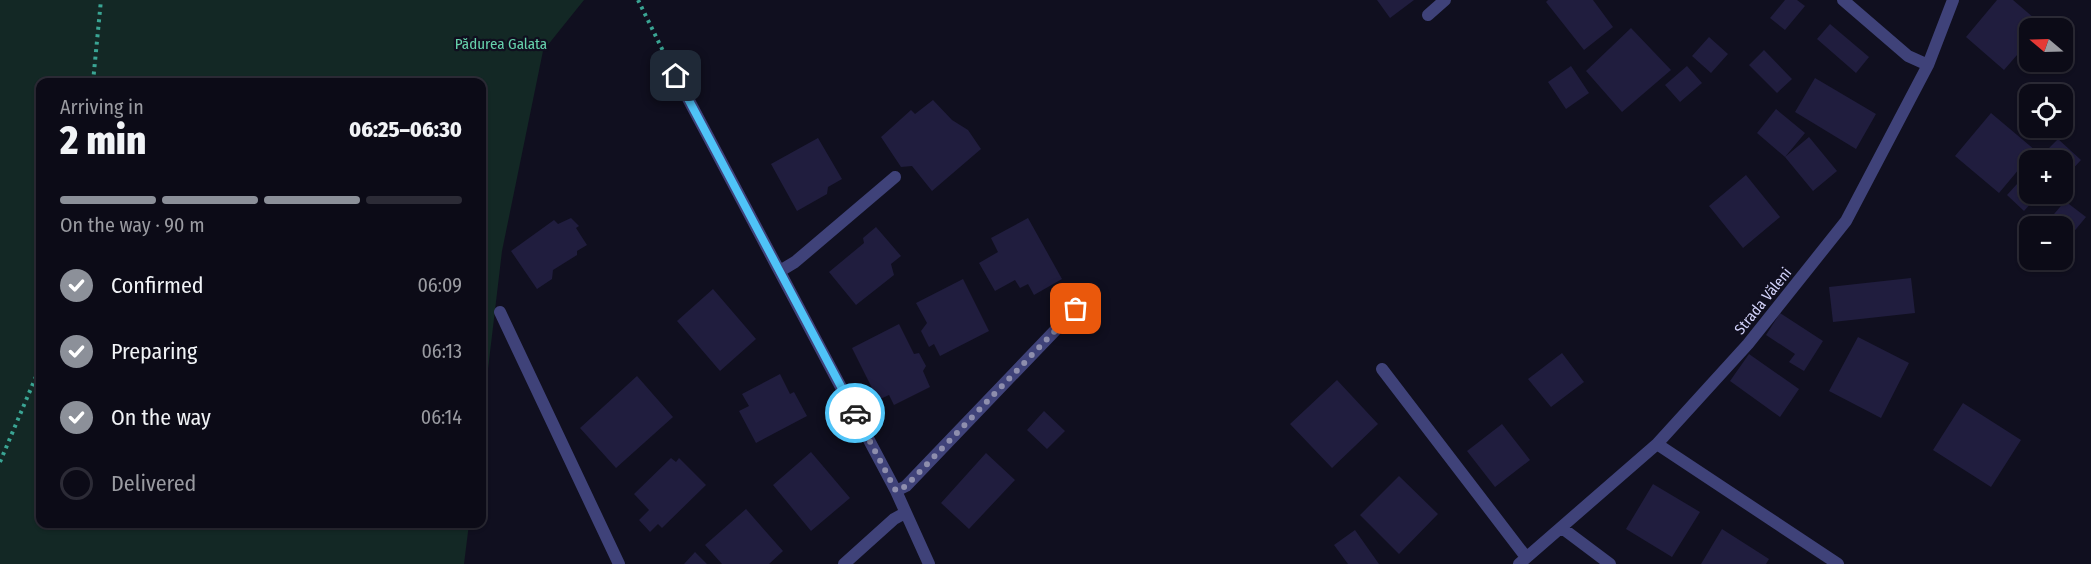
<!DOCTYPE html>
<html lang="en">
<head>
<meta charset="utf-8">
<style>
  body { margin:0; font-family:"Fira Sans Condensed",sans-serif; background:#1a1924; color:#f1f3f6; height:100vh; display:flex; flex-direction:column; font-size:22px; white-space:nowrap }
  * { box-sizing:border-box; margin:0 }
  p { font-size:20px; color:#9a9ba1 }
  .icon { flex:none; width:33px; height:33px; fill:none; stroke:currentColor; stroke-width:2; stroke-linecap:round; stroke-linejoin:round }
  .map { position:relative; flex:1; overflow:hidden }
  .panel { position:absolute; left:36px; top:78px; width:450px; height:450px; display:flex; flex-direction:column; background:#0c0b17; border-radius:12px; box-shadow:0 2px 4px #0004,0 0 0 2px #2c2b36 }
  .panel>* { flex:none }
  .needle { width:39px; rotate:289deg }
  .buttons { position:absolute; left:2019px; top:18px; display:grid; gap:12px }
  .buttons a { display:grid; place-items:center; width:54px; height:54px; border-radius:12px; background:#0c0b17; box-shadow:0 2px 4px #0004,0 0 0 2px #2c2b36; font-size:30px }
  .pin { position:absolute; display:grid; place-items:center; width:51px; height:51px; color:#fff; margin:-26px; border-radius:12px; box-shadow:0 3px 9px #0006 }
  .courier { position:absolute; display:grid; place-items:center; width:60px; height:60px; margin:-30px; border:4px solid #4fc3f7; border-radius:50%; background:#fff; color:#222; box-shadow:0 2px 8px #0007 }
  .overview em { font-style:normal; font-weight:800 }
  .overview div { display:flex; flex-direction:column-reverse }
  .overview { display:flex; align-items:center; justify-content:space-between; height:102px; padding:0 24px }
  h1 { font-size:39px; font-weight:800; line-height:45px }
  .bar { display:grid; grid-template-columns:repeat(4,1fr); gap:9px 6px; align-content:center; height:72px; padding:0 24px }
  .bar i { height:8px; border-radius:4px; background:#2c2b36 }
  .bar .on { background:#8c9099 }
  .bar p { grid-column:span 4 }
  ol { padding:0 24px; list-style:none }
  li { display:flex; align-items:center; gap:18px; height:66px }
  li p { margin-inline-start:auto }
  li .icon { padding:6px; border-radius:50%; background:#8c9099; color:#fff; stroke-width:4 }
  li:last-child { color:#9a9ba1 }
  li i { width:33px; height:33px; border:3px solid #2c2b36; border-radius:50% }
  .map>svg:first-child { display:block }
</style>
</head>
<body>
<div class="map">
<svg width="2091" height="564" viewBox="0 0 2091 564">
  <rect width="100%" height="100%" fill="#100f1f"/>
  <path fill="#132825" d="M0,0H584L543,51L502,251L482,420V82H40V524H469L464,564H0Z"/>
  <path fill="#201d3e" d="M1377,0H1414L1390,18Z
    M1548,0H1593L1613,27L1584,50L1546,2Z
    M1785,0H1797L1805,6L1785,30L1770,18Z
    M1997,0H2013L2042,25L2039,28H2030V40L2004,70L1966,37Z
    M1830,24L1869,57L1856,73L1817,39Z
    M1631,28L1671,70L1622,112L1586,71Z
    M1709,37L1728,54L1711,73L1692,56Z
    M1764,50L1792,79L1777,93L1749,65Z
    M1571,66L1589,93L1566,109L1548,82Z
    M1687,66L1702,83L1680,102L1665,85Z
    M1815,78L1876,114L1856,149L1795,112Z
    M933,100L952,120L968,130L981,149L932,191L912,166L901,167L881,137L911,110L915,114Z
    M1776,109L1805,133L1785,157L1809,137L1837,171L1813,191L1785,157L1757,133Z
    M1991,113L2035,150L1999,193L1955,156Z
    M818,138L842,179L828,187L827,194L797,211L771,164Z
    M2058,139L2081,160L2069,173L2062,167V160H2055L2046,151Z
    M2027,173L2030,175V194H2039L2024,211L2007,195Z
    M1746,175L1780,217L1743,248L1709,206Z
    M2065,201L2086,217L2062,246V226H2044Z
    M571,218L579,226L576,228L587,245L577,251V255L553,270L552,279L537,289L511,251L554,220L558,224Z
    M1028,218L1062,279L1034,295L1028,284L1020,288L1015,280L995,291L979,263L998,252L991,238Z
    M876,227L901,256L891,264L894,275L856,305L829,272L864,243L863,238Z
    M1911,278L1915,313L1833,322L1829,287Z
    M963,279L989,331L940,356L934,344L929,347L921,331L927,323L916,303Z
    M713,289L756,339L720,371L677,321Z
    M1780,313L1823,341L1804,371L1789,362L1795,354L1766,335Z
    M899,324L914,354L919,353L926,366L923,371L930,387L894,405L889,395L878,400L852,348Z
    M1858,337L1909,363L1881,418L1829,391Z
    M1562,353L1584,382L1551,407L1528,379Z
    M1749,354L1799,389L1780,417L1730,381Z
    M780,374L790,394L794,392L807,416L756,443L739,411L749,406L742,394Z
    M637,376L673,417L616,468L580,428Z
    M1337,380L1378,424L1332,468L1290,424Z
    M1963,403L2021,440L1991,487L1933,450Z
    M1044,411L1065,431L1047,449L1027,430Z
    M1502,424L1530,460L1495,487L1467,451Z
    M811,452L850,498L811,531L773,485Z
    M986,453L1015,480L969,529L941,503Z
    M671,458L676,462L679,458L706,485L662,528L658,524L650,532L639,520L649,510L634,494Z
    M1399,476L1438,514L1399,554L1360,515Z
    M1653,484L1700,512L1672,557L1626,529Z
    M746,509L783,551L769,564H722L705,545Z
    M1722,529L1769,559L1766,564H1701Z
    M1355,530L1379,564H1348L1334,545Z
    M695,552L707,564H684Z"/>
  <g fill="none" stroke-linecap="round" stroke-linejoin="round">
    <path stroke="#3aa594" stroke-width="4" stroke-dasharray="3 4.5" stroke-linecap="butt" d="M638,0L667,59
      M93,82L101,0
      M0,462L40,367"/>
    <path stroke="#3f4279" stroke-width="12" d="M1843,0L1908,56L1928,65
      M1428,15L1445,0
      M676,76L896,491L929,564
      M780,271L795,262L895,177
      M500,312L619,564
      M1382,369L1526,557
      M1657,444L1838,564
      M896,491L906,486L1091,293
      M1562,528L1610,564
      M844,564L894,519L905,513
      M1519,564L1657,444L1748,344L1846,221L1928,65L1953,0"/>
  </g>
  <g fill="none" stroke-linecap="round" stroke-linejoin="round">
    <path stroke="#8e8ead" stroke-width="6" stroke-dasharray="0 10.8" d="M855,413L896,491L906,486L1076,309"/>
    <path stroke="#4fc3f7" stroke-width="8" d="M676,76L855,413"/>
  </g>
  <g text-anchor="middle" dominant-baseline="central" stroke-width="4.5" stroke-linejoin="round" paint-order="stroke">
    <g font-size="15" fill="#66d2ac" stroke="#100f1f">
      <text x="501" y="44">Pădurea Galata</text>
    </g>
    <g font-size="15" fill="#d2d2fa" stroke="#100f1f">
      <text transform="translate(1763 301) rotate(-51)">Strada Văleni</text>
    </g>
  </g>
</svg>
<div class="buttons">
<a><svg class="needle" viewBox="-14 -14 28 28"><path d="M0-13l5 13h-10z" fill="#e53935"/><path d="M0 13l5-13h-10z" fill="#9a9ba1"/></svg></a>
<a><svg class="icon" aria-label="locate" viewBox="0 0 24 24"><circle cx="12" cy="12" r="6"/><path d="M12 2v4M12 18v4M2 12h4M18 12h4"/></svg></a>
<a>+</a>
<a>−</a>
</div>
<div class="pin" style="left:1076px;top:309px;background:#ea580c"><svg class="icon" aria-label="bag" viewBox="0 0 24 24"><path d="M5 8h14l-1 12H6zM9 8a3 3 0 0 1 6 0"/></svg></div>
<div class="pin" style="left:676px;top:76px;background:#1f2937"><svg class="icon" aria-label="home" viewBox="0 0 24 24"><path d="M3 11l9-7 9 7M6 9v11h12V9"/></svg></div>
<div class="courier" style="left:855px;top:413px"><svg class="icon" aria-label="car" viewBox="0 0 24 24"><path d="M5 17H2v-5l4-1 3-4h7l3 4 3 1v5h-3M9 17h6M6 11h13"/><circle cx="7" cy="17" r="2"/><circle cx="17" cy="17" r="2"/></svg></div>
<section class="panel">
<div class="overview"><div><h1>2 min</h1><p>Arriving in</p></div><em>06:25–06:30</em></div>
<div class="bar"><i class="on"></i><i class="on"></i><i class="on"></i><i></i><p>On the way · 90 m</p></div>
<ol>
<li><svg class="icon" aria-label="check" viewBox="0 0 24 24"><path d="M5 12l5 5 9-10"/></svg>Confirmed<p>06:09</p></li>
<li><svg class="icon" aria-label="check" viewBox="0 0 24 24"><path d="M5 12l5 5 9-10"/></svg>Preparing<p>06:13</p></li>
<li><svg class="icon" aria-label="check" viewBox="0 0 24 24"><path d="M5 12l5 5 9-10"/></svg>On the way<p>06:14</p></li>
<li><i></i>Delivered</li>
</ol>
</section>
</div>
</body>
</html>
